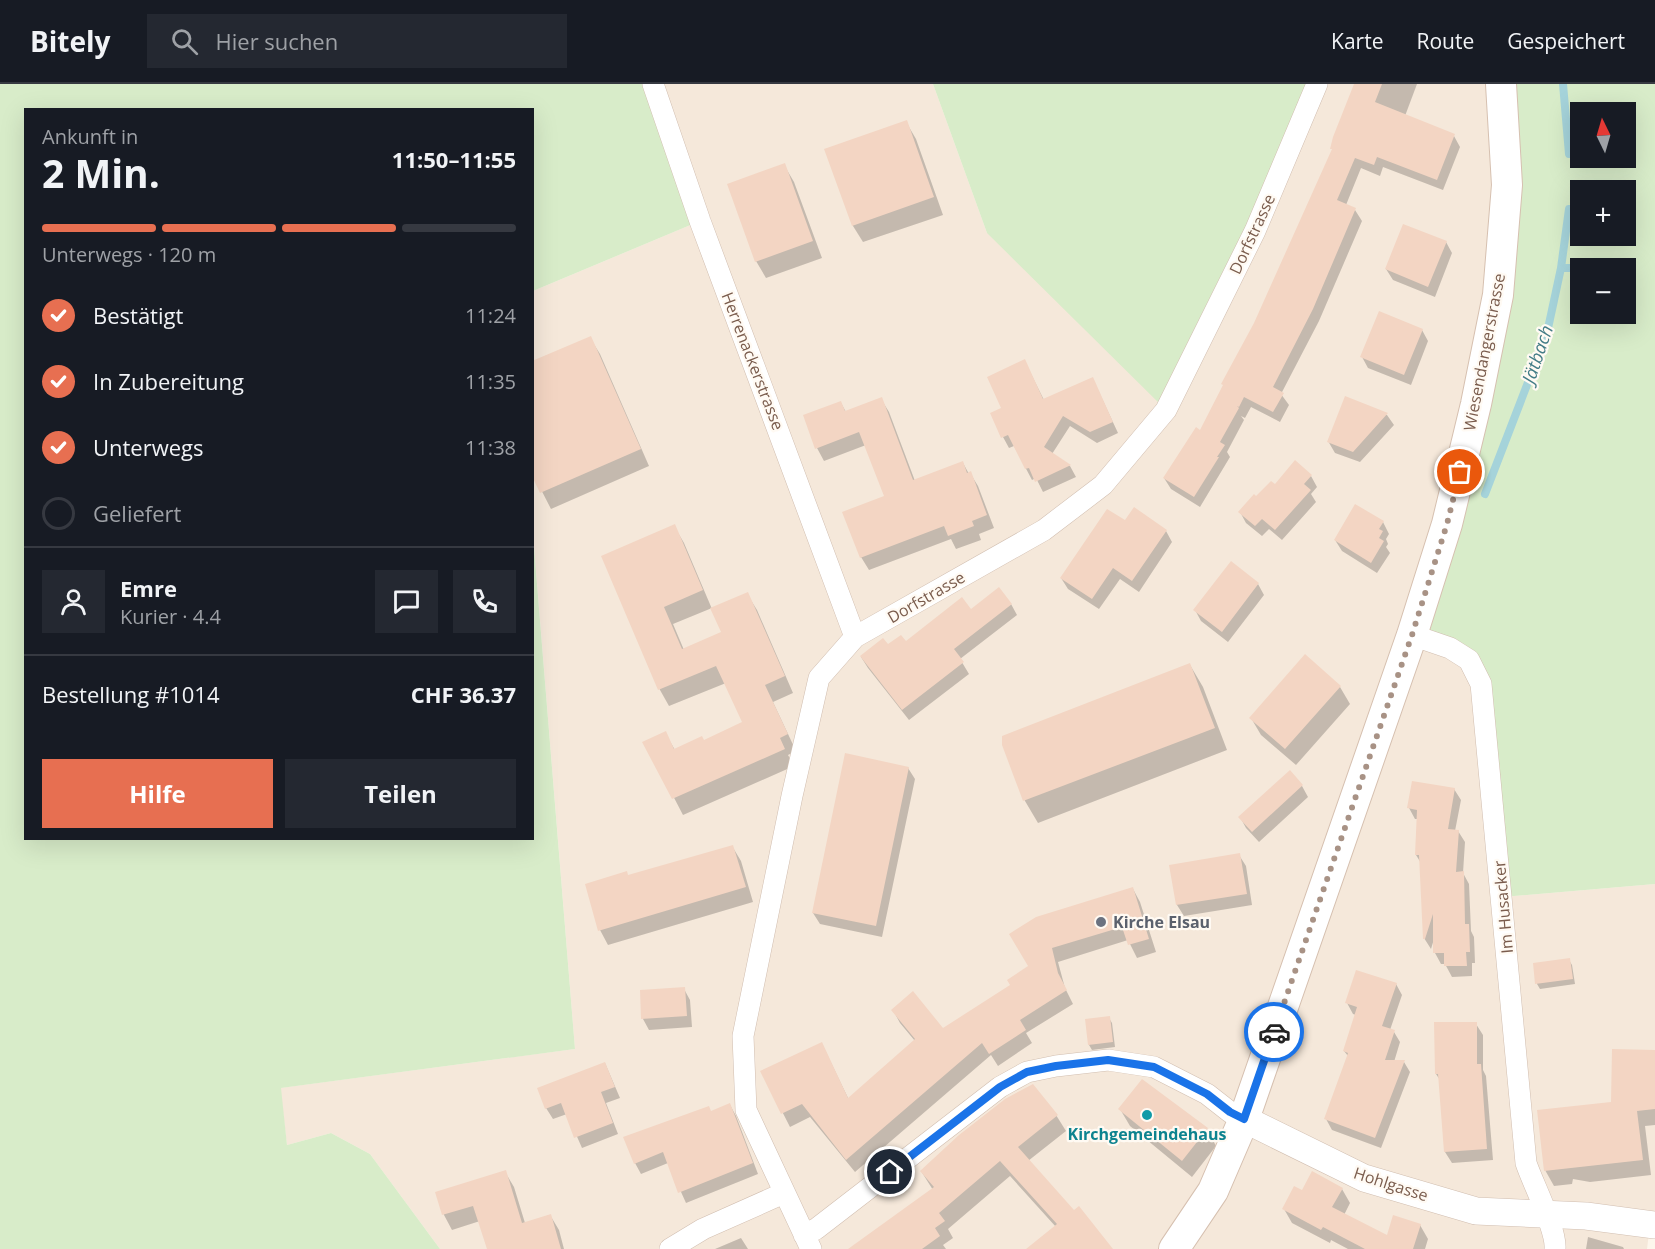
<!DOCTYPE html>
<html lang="de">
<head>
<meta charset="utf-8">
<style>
  body { margin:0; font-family:"Open Sans",sans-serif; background:#242831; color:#f1f3f6; height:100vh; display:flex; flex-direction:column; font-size:22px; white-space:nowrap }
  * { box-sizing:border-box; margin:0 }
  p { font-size:20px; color:#9ea1a6 }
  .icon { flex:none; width:33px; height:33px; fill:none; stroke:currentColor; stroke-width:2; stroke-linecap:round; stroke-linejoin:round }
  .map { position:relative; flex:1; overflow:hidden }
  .panel { position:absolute; left:24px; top:24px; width:510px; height:732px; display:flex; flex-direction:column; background:#171b24; border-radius:0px; box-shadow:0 6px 24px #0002 }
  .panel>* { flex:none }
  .needle { width:39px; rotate:355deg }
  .buttons { position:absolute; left:1570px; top:18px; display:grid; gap:12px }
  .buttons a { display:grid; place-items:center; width:66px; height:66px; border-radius:0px; background:#171b24; box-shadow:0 6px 24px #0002; font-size:30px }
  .pin { position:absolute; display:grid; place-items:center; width:51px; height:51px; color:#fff; margin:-26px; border:3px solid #fff; border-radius:50%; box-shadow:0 2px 6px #0007 }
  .courier { position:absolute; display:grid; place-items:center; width:60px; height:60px; margin:-30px; border:4px solid #1a73e8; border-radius:50%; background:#fff; color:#222; box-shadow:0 2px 8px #0007 }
  .head em { font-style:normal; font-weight:700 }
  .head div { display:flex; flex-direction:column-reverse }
  .head { display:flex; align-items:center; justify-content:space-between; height:102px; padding:0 18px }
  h1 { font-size:39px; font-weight:700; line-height:45px }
  .bar { display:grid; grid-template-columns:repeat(4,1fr); gap:9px 6px; align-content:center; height:72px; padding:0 18px }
  .bar i { height:8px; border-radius:4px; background:#363941 }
  .bar .active { background:#e76f51 }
  .bar p { grid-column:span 4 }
  .line { display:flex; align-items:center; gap:15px; padding:0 18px; border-top:2px solid #363941 }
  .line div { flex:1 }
  .round { display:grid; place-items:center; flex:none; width:63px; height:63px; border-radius:0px; background:#242831 }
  ol { padding:0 18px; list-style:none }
  li { display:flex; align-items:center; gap:18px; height:66px }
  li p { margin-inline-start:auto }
  li .icon { padding:6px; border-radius:50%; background:#e76f51; color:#fff; stroke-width:4 }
  li:last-child { color:#9ea1a6 }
  li i { width:33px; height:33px; border:3px solid #363941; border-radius:50% }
  .primary-button { display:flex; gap:12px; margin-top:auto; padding:12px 18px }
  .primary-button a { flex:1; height:69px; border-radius:0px; background:#e76f51; color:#fff; font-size:24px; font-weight:700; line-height:69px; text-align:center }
  .primary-button a+a { background:#242831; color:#f1f3f6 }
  header { display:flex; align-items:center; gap:36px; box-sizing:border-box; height:84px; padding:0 30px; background:#171b24; border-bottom:2px solid #363941 }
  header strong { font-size:28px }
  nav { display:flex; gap:33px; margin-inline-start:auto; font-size:21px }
  .search { width:420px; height:54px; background:#242831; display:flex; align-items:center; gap:15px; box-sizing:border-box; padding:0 21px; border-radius:0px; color:#9ea1a6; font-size:22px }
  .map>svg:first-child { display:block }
</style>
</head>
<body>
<header>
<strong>Bitely</strong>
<div class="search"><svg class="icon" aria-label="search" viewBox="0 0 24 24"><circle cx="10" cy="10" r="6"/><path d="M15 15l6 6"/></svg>Hier suchen</div>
<nav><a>Karte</a><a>Route</a><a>Gespeichert</a></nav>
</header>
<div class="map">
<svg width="1655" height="1165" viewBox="0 0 1655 1165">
  <rect width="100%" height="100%" fill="#fdf6ec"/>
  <path fill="#f5e8da" d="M653,0H933L987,149L1317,0H1501L1469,576L1502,813L1655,800V1141H1650L1647,1165H440L370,1070L331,1049L287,1061L280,1004L575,965L533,450V207L700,137Z"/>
  <path fill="#d8ecc9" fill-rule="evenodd" d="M0,0H653L700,137L533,207L532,26H26V754H532L533,451L575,965L281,1004L287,1061L331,1049L370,1070L440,1165H0Z
    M933,0H1317L1166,326L987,149Z
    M1501,0H1655V800L1502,813L1469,576L1412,551L1476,320ZM1581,28H1626V74H1581ZM1581,106H1626V152H1581ZM1581,184H1626V230H1581Z"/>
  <path fill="#0003" fill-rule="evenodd" d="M1356,0H1417L1405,32L1454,52L1460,63L1443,106L1383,83L1380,92L1361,84L1346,121L1355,126L1362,137L1319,237L1281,310L1289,321L1280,338L1251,323L1245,334L1241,332L1244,336L1227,368L1230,373L1200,423L1171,405L1164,394L1200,348L1255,240L1333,67L1332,64Z
    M906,38L916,55L943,131L863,158L853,142L826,66Z
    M784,81L794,98L822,174L766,194L756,177Z
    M1446,158L1452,169L1435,213L1393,196L1386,185Z
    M1422,246L1428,257L1411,301L1368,284L1362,273Z
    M590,254L600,270L649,382L551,425L532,388Z
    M1030,288L1044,316L1098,306L1118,349L1097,359L1070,342L1052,370L1070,382L1076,393L1043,408L1036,394L1032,396L1014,362L1009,364L1003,353V325Z
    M1346,314L1387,331L1394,341L1360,378L1335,369L1328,357Z
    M881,315L889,328L915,397L963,379L969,390L970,389L978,402L994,444L979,450L981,456L956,465L951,455L869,486L861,473L885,413L866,361L824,377L817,364L841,319L846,328Z
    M1311,392L1317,403L1311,410L1316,418L1282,456L1269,445L1262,452L1246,439L1240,428L1256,414L1275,402Z
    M1383,438L1389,450L1386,455L1388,460L1386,463L1390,469L1377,489L1342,467L1335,456Z
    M1125,439L1166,447L1172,458L1139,508L1120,495L1099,525L1068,505L1061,494Z
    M674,442L684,459L712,525L747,510L757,526L793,609L773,618L796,667L788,671L794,682L683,731L645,658L665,649L675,666L704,658L744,639L726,599L669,622L660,606L603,473ZM712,524L723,548L684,566L673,540Z
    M1258,500L1264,511L1228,558L1201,537L1195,526Z
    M1011,520L1017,531L960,575L969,590L909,636L868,584L861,573L888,562L905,559Z
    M1305,572L1340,603L1350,620L1296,681L1261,651L1251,634Z
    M1190,581L1203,603L1227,666L1038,739L1025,717L1003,661Z
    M908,684L915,695L882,853L820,840L813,829Z
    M1290,689L1302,702L1308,713L1259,758L1246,744L1240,733Z
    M1454,705L1461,716L1455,747H1458L1465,758L1463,789L1469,800L1471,847L1474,853L1475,879H1472V892L1452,893L1445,880H1441L1435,869L1434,855L1431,865L1424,854L1421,779L1416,771L1418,735H1415L1409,724Z
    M732,762L741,777L753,818L608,861L600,846L629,793Z
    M1239,771L1246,782L1252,821L1184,832L1177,821L1171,782Z
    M1133,805L1140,818L1156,868L1137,874L1128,856L1058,878L1065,904L1073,920L1026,949L1032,959L998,982L991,971L855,1088L810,1033L790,1043L762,988L822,960L849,1016L915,957L900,939L893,926L943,946L1033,888L1011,850Z
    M1569,876L1572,881L1575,900L1540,905L1537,900L1535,881Z
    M1396,900L1402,911L1390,946L1394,948L1400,958L1394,978H1404L1410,988L1381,1064L1332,1046L1326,1035L1348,972L1344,967L1356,931L1353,930L1347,919Z
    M684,905L690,916L692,943L649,946L643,935L641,907Z
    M1109,934L1112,939L1115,963L1092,966L1089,961Z
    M1476,940L1483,951V986L1486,992L1493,1076L1452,1079L1445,1068L1440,996L1436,990Z
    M1655,967V1041L1645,1042L1651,1091L1590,1098L1573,1095L1572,1100L1554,1102L1545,1086L1613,1020Z
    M605,979L620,1014L606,1019L618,1050L582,1064L567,1030L553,1035L546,1024Z
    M730,1021L736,1032L758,1090L686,1119L668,1079L641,1090L635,1079L711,1028Z
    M1120,1025L1207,1045L1216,1062L1192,1093L1130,1042Z
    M1056,1031L1066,1047L1028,1077L1074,1128L1111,1165H1028L1056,1143L1010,1092L948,1145L953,1154L943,1161L946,1165H860L933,1106L921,1087Z
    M505,1088L514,1103L525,1139L550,1131L559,1146L564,1165H488L480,1137L452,1146L444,1131L437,1109Z
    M1342,1105L1350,1119L1344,1131L1387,1153L1420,1141L1428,1155L1425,1165H1348L1331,1156L1330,1159L1292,1139L1284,1125L1303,1108Z
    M1588,1153L1623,1163L1624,1165H1586Z
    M741,1154L748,1165H715Z"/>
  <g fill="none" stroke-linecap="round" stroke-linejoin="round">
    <path stroke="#a5d3da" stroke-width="8" d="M1563,0L1569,70
      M1561,184H1608
      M1626,187H1627
      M1485,410L1547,249L1561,184L1569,125"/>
  </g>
  <path fill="#f3d5c3" d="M1354,0H1382L1375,18L1455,50L1437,96L1377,73L1374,81L1355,74L1337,116L1356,124L1313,225L1273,303L1284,309L1273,328L1244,313L1239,323L1237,322L1239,324L1220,358L1225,361L1217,373H1219L1194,413L1163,394L1196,343L1200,346L1223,301L1221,300L1254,239L1332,65H1330L1333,53Z
    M907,36L934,113L852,142L824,65Z
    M785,79L813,157L755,178L727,100Z
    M1403,140L1447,157L1428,203L1385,185Z
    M1379,227L1423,245L1404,291L1360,273Z
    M591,252L641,365L540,409L532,392V277Z
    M1025,275L1043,315L1093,293L1113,338L1090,348L1063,332L1044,363L1071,381L1035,398L1029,384L1025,385L1008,351L1001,354L990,329L1001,324L987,293Z
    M1345,312L1388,329L1353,368L1327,358Z
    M882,313L913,396L963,377L967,389L971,387L987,431L972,437L974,442L948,452L944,442L860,474L842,428L884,412L859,348L815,365L803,331L841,317L845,327Z
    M1295,376L1312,391L1304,400L1311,406L1275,446L1262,435L1255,442L1238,428L1254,410L1256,412L1271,397L1275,400Z
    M1355,420L1384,437L1379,445L1383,447L1379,454L1384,457L1371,479L1334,456Z
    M1134,423L1167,446L1132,497L1113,484L1092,515L1060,494L1107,425L1125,436Z
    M675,440L703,506L664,523L682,565L721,548L710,524L748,508L785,592L765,601L788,650L780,654L785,665L672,715L642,658L666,647L674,665L702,652L704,656L742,638L716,582L658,606L601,472Z
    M1231,477L1259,499L1222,548L1193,526Z
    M999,503L1012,520L954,565L964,578L902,626L860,572L883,554L888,560L901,551L906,557L962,513L971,525Z
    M1305,570L1341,602L1285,665L1249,634Z
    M1190,579L1215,644L1023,717L1002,661V652Z
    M845,669L909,683L876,842L812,829Z
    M1290,686L1303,701L1252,748L1238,733Z
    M1412,697L1455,704L1448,745L1459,746L1456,788L1464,787L1465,840H1469L1470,868H1466L1467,882H1444V869H1433V830L1425,855H1423L1419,771H1415L1417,726L1407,724Z
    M733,761L746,803L598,847L585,800L627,787L628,791Z
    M1240,769L1247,810L1176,821L1169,781Z
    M1133,803L1149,855L1128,861L1122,843L1052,864L1058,889L1067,906L1020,936L1026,946L989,970L982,959L846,1076L802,1020L781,1030L760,987L822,958L848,1014L915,955L891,926L913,907L943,944L1010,901L1007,896L1028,882L1009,850L1036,833Z
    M1570,874L1573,895L1535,900L1533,879Z
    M1356,886L1397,899L1382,942L1395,946L1385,976H1405L1375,1054L1324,1035L1348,969L1343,967L1357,923L1345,919Z
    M685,903L687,932L641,935L640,906Z
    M1110,932L1113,958L1088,961L1085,935Z
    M1434,938H1477V980H1481L1487,1065L1444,1068L1438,990H1435Z
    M1612,965L1655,966V1025L1637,1027L1643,1076L1544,1087L1537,1026L1611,1018Z
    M605,978L615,1003L601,1008L613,1039L574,1054L561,1019L545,1025L537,1004Z
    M1142,995L1208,1044L1182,1077L1118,1025Z
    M1033,1000L1058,1031L1018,1063L1074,1126L1079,1122L1113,1165H1026L1057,1140L1000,1077L939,1129L945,1137L935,1144L940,1152L922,1165H848L934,1103L920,1087L959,1051L1005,1015Z
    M730,1019L753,1079L678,1109L663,1068L634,1080L623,1053L709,1022L711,1027Z
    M506,1086L522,1139L551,1130L561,1165H487L473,1122L442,1131L435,1108Z
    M1312,1087L1343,1104L1332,1123L1387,1151L1393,1131L1421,1140L1413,1165H1365L1323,1143L1321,1146L1282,1125L1294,1102L1302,1106Z"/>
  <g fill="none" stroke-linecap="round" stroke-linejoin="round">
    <g stroke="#d1beb0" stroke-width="22">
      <path id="minor" d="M653,0L700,137L855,553
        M1412,551L1450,564L1469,576L1481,600L1526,1079C1533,1100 1557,1146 1555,1165
        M804,1151L816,1145L1000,1003L1027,988L1056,982L1108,976L1154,983L1207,1010L1230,1028L1244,1035
        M670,1165L703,1145L784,1109
        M811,1165L746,1026L743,952L792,712L819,594L855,553L1044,446L1103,401L1166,326L1255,147L1317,0"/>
    </g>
    <g stroke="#d1beb0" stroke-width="28">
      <path id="tertiary" d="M1244,1035L1364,1094L1476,1127L1586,1132L1655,1141"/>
    </g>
    <g stroke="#d6c0b0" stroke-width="32">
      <path id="secondary" d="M1174,1165L1213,1107L1244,1035L1412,551L1447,440L1476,320L1498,211L1507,101L1501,0"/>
    </g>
    <use href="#minor" stroke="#fff" stroke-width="21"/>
    <use href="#tertiary" stroke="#fff" stroke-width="27"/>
    <use href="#secondary" stroke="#fff" stroke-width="30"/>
  </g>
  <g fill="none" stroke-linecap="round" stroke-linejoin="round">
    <path stroke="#a89285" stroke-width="6" stroke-dasharray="0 10.8" d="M1274,948L1412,551L1447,440L1460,388"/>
    <path stroke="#1a73e8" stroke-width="8" d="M890,1088L1000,1003L1027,988L1056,982L1108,976L1154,983L1207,1010L1230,1028L1244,1035L1274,948"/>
  </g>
  <circle fill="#6b7280" stroke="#fffaf3" stroke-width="2" cx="1101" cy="838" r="6"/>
  <circle fill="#0f9aa8" stroke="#fffaf3" stroke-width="2" cx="1147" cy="1031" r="6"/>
  <g text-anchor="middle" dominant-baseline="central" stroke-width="4.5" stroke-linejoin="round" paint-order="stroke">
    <g font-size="16" fill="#7a5c4d" stroke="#fffaf3">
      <text transform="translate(1252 150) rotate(-65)">Dorfstrasse</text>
      <text transform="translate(1484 268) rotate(-79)">Wiesendangerstrasse</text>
      <text transform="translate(753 277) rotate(69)">Herrenackerstrasse</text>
      <text transform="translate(926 513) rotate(-30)">Dorfstrasse</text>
      <text transform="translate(1503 823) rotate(-95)">Im Husacker</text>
      <text transform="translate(1391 1100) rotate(18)">Hohlgasse</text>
    </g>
    <g font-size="16" font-weight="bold" fill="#5b616d" stroke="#fffaf3" text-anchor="start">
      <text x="1113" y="838">Kirche Elsau</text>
    </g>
    <g font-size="16" font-weight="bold" fill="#0d838f" stroke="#fffaf3">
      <text x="1147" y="1050">Kirchgemeindehaus</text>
    </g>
    <g font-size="18" font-style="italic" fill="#437c86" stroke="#fffaf3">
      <text transform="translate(1537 270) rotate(-71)">Jätbach</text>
    </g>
  </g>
</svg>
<div class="buttons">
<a><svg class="needle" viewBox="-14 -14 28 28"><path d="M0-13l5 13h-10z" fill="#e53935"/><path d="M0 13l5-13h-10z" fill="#9ea1a6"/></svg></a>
<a>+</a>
<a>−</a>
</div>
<div class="pin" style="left:1460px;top:388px;background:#ea580c"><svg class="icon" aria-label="bag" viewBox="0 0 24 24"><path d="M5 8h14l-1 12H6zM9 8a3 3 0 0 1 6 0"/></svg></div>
<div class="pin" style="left:890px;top:1088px;background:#1f2937"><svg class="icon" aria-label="home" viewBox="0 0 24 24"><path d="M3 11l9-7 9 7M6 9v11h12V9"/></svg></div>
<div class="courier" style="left:1274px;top:948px"><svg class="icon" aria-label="car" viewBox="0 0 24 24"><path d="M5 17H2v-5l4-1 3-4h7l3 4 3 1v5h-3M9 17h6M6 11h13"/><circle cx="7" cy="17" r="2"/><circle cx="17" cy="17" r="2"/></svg></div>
<section class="panel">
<div class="head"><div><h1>2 Min.</h1><p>Ankunft in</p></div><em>11:50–11:55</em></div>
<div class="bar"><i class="active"></i><i class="active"></i><i class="active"></i><i></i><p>Unterwegs · 120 m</p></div>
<ol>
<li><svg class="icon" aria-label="check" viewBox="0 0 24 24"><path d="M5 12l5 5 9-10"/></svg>Bestätigt<p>11:24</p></li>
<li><svg class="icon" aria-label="check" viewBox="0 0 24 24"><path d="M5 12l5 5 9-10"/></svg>In Zubereitung<p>11:35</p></li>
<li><svg class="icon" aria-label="check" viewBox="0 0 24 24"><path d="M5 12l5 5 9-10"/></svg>Unterwegs<p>11:38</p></li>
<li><i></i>Geliefert</li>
</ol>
<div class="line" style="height:108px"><a class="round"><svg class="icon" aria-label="person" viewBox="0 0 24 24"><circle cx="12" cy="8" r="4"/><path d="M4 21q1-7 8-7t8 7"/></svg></a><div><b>Emre</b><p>Kurier · 4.4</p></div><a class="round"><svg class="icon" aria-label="chat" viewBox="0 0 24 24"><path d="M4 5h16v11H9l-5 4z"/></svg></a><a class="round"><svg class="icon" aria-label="phone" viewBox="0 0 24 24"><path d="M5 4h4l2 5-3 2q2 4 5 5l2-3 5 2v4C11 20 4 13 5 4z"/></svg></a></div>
<div class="line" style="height:78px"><div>Bestellung #1014</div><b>CHF 36.37</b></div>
<div class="primary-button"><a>Hilfe</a><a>Teilen</a></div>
</section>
</div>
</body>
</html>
